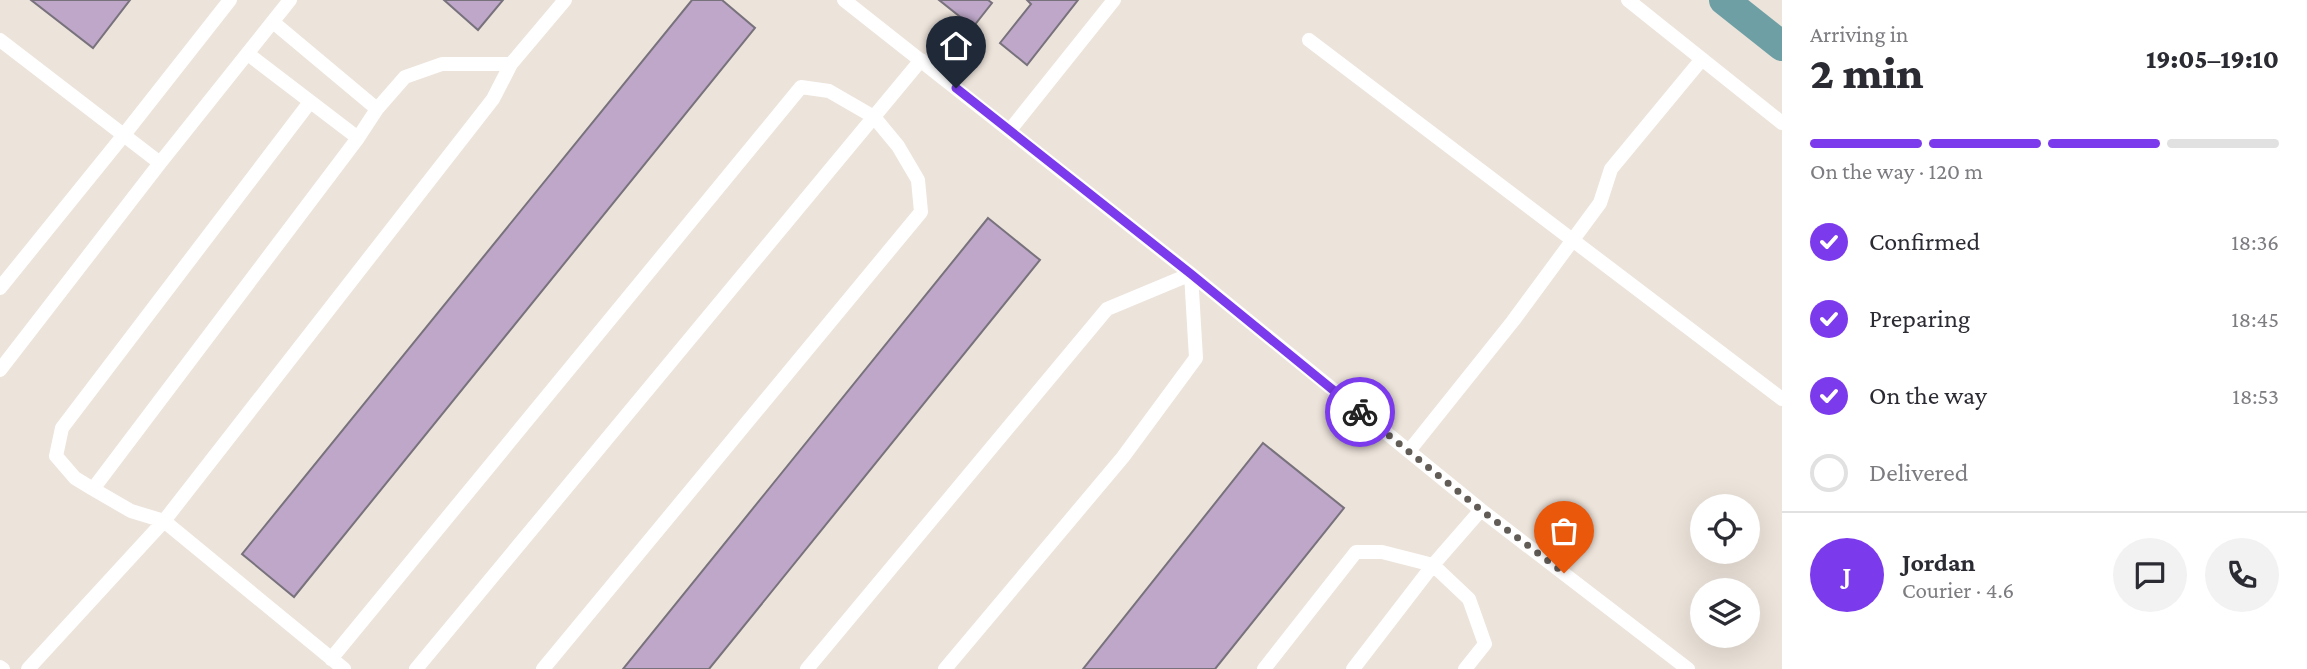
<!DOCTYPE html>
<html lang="en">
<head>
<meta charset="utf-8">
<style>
  body { margin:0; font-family:"Crimson Pro",serif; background:#f2f2f3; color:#2b2b33; height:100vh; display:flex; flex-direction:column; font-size:26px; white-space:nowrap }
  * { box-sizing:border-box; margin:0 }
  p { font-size:23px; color:#7c7c81 }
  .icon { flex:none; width:38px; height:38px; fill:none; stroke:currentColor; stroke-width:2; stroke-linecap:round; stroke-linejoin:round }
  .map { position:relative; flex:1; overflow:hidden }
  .drawer { display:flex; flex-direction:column; background:#fff; width:525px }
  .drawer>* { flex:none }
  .buttons { position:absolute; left:1690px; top:494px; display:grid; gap:14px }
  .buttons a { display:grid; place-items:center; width:70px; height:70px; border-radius:50%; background:#fff; box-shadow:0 7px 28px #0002; font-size:35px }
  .pin { position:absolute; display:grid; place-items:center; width:60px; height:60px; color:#fff; margin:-72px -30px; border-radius:50% 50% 50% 0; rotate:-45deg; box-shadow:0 0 7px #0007 }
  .pin .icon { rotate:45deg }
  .courier { position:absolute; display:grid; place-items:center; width:70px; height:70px; margin:-35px; border:5px solid #7c3aed; border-radius:50%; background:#fff; color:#222; box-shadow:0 2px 9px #0007 }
  .summary em { font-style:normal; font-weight:800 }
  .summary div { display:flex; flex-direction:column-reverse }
  .summary { display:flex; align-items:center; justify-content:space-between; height:119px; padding:0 28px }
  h1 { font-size:46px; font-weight:800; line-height:52px }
  .bar { display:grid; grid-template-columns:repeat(4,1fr); gap:10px 7px; align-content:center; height:84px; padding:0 28px }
  .bar i { height:9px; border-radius:5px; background:#e1e1e2 }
  .bar .on { background:#7c3aed }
  .bar p { grid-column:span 4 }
  .line { display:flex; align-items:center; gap:18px; padding:0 28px; border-top:2px solid #e1e1e2 }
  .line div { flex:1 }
  .round { display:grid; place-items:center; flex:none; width:74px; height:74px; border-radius:37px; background:#f2f2f3 }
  ol { padding:0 28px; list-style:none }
  li { display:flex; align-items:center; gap:21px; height:77px }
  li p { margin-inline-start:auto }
  li .icon { padding:7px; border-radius:50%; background:#7c3aed; color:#fff; stroke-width:4 }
  li:last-child { color:#7c7c81 }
  li i { width:38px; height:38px; border:4px solid #e1e1e2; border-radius:50% }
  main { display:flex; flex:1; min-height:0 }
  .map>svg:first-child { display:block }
</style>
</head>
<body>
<main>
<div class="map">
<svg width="1782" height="669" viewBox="0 0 1782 669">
  <rect width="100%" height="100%" fill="#ece3da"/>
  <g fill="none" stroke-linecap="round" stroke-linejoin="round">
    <path stroke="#6d9fa5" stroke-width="30" d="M1724,0L1782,46"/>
  </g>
  <path fill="#bea7c9" stroke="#78727c" stroke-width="2" d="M31,0H130L93,48Z
    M444,0H503L478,30Z
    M692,0H722L755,28L294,597L242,554Z
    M939,0H988L992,3L973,27Z
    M1027,0H1078L1027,65L1000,43L1031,4Z
    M988,218L1040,260L709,669H623Z
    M1263,443L1344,508L1215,669H1083Z"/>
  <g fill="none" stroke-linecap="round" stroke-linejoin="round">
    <path stroke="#fff" stroke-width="14" d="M844,0L1191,274L1481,510L1688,669
      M1628,0L1782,123
      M273,22L377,109L405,77L442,64H511L565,0
      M0,40L160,163
      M1309,40L1782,399
      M248,54L358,138L377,109
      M310,102L62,428L56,456L75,478L93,489L358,138
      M1010,130L1114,0
      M0,288L123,136L230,0
      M0,370L160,163L290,0
      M1409,451L1513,321L1600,203L1611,169L1702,59
      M93,489L131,511L164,521L493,99L511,64
      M331,659L801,87L829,91L874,117L898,146L918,180L921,212L543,669
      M0,667L3,669
      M28,669L164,521L344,669
      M416,669L921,60
      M807,669L1107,309L1191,274L1196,358L1123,457L945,669
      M1264,669L1356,552H1382L1433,565L1469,599L1485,644L1465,669
      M1353,669L1433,565L1481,510"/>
  </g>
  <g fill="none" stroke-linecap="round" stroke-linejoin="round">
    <path stroke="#625c57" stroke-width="7" stroke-dasharray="0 12.6" d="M1360,412L1481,510L1564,573"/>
    <path stroke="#7c3aed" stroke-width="9" d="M956,88L1191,274L1360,412"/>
  </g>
</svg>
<div class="buttons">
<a><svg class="icon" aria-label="locate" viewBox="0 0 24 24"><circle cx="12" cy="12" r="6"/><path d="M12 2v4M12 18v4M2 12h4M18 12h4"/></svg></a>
<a><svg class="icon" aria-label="layers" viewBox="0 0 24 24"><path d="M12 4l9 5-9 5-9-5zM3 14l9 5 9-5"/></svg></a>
</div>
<div class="pin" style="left:1564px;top:573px;background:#ea580c"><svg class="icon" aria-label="bag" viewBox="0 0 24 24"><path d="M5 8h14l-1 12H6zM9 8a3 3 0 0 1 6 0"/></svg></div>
<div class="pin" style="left:956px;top:88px;background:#1f2937"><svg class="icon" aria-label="home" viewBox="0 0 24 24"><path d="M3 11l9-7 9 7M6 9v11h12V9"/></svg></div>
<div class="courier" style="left:1360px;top:412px"><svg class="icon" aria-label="bike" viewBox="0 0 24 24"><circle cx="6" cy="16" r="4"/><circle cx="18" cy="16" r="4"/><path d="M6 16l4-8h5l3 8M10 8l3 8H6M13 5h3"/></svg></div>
</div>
<section class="drawer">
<div class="summary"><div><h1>2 min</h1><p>Arriving in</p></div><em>19:05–19:10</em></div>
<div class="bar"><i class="on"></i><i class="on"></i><i class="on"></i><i></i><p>On the way · 120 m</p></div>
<ol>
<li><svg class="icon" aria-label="check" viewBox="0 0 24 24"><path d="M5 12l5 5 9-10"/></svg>Confirmed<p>18:36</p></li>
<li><svg class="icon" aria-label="check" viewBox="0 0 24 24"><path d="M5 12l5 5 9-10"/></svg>Preparing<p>18:45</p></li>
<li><svg class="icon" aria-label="check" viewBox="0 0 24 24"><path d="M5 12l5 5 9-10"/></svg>On the way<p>18:53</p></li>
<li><i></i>Delivered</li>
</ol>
<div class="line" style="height:126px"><b class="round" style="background:#7c3aed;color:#fff">J</b><div><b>Jordan</b><p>Courier · 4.6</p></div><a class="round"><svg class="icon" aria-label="chat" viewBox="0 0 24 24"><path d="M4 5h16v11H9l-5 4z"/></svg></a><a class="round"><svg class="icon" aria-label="phone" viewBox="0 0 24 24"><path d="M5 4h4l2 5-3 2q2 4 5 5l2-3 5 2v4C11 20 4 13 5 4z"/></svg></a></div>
</section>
</main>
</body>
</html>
